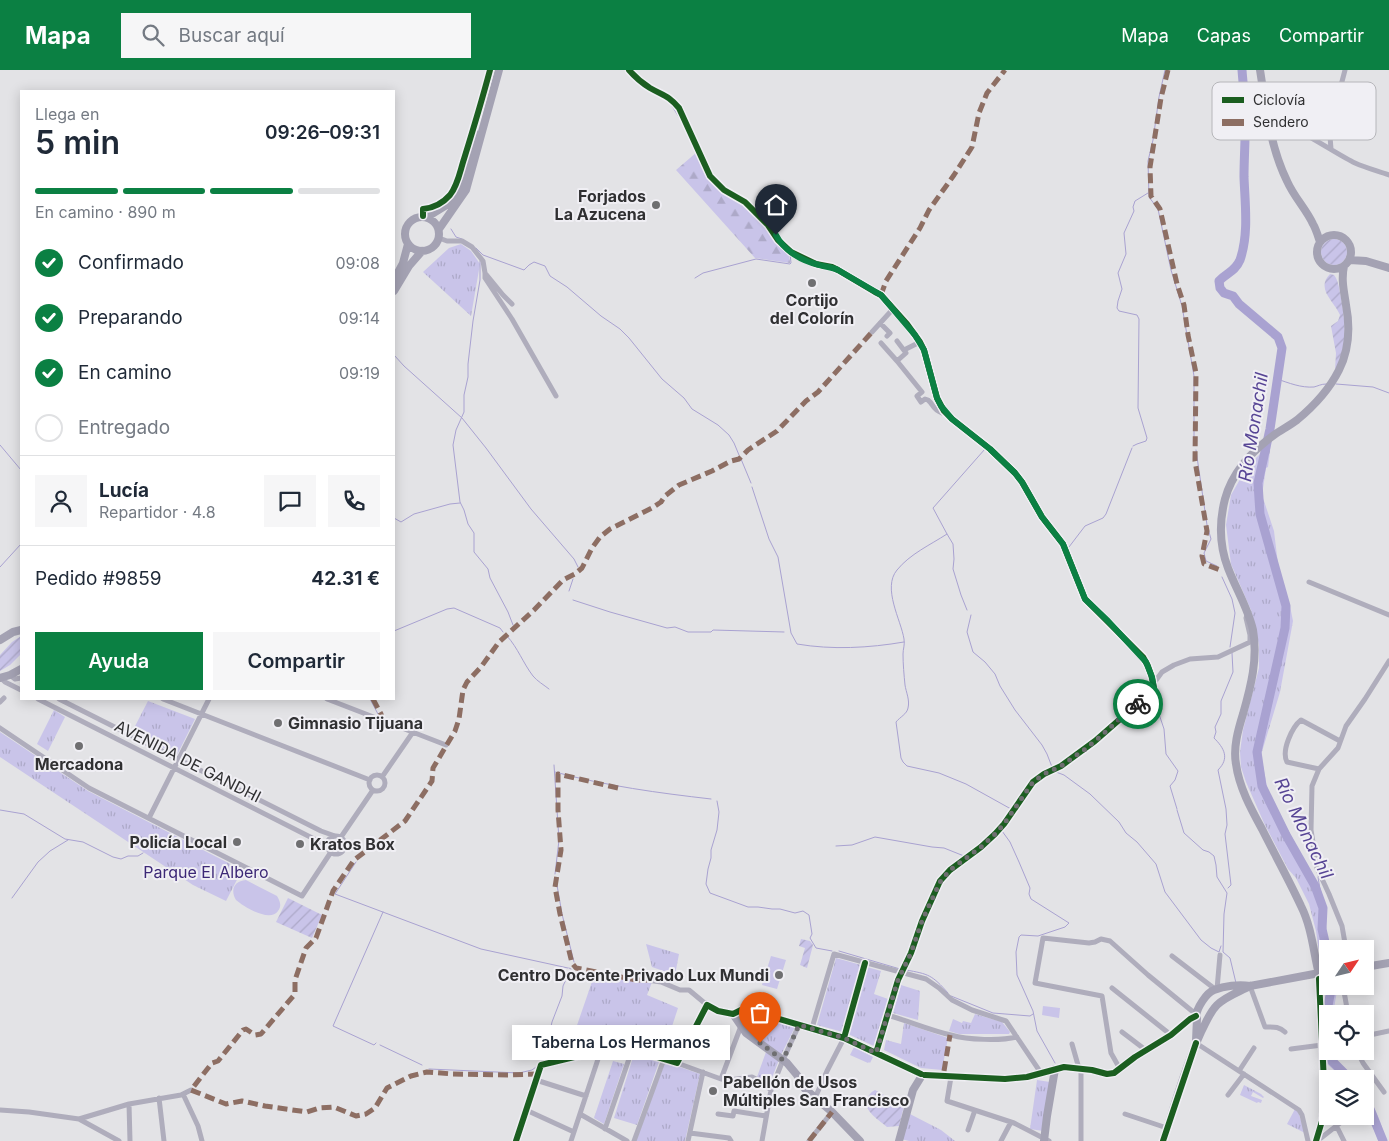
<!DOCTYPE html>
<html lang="es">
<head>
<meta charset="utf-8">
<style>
  body { margin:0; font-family:Inter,sans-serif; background:#f6f6f7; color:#1f2937; height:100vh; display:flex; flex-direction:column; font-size:19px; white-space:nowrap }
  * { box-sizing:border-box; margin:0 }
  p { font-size:16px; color:#747a83 }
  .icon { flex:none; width:28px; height:28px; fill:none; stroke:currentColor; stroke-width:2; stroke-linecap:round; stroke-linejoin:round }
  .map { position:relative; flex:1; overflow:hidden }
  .panel { position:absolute; left:20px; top:20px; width:375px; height:610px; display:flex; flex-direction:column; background:#fff; border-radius:0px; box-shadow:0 2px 12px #0003 }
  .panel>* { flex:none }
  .needle { width:32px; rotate:55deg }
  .fabs { position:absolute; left:1319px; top:870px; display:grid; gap:10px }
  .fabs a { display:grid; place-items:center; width:55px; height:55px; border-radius:0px; background:#fff; box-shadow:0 2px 12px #0003; font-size:25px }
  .pin { position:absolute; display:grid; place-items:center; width:42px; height:42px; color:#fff; margin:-51px -21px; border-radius:50% 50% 50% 0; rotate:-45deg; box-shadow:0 0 5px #0007 }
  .pin .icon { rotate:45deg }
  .courier { position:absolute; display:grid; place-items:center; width:50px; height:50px; margin:-25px; border:4px solid #0b8043; border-radius:50%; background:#fff; color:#222; box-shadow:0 1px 6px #0007 }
  .bubble { position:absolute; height:35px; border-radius:0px; background:#fff; box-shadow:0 2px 12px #0003; font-size:16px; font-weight:600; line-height:35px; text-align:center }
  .headline em { font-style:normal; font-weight:600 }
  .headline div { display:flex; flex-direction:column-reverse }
  .headline { display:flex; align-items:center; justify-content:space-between; height:85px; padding:0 15px }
  h1 { font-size:32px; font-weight:600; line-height:38px }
  .bar { display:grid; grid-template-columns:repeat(4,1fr); gap:8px 5px; align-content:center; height:60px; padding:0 15px }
  .bar i { height:6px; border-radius:4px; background:#e0e1e3 }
  .bar .active { background:#0b8043 }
  .bar p { grid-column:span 4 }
  .line { display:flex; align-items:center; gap:12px; padding:0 15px; border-top:1px solid #e0e1e3 }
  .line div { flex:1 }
  .round { display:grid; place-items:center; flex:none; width:52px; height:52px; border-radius:0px; background:#f6f6f7 }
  ol { padding:0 15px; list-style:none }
  li { display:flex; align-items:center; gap:15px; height:55px }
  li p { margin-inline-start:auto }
  li .icon { padding:5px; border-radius:50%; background:#0b8043; color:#fff; stroke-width:4 }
  li:last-child { color:#747a83 }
  li i { width:28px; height:28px; border:2px solid #e0e1e3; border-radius:50% }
  .action { display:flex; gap:10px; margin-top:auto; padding:10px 15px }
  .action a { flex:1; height:58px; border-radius:0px; background:#0b8043; color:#fff; font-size:20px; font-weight:600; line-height:58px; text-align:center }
  .action a+a { background:#f6f6f7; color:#1f2937 }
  header { display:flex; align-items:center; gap:30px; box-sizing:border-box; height:70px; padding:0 25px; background:#0b8043; color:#fff }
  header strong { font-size:24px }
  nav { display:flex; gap:28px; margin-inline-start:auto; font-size:18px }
  .search { width:350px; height:45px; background:#f6f6f7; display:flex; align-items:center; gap:12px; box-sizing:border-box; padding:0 18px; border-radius:0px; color:#747a83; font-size:19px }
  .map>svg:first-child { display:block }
</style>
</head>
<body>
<header>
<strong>Mapa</strong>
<div class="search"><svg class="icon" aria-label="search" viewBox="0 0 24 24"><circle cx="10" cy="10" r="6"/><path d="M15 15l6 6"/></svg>Buscar aquí</div>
<nav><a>Mapa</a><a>Capas</a><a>Compartir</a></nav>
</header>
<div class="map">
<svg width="1389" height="1071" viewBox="0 0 1389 1071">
  <defs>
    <pattern id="grass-tufts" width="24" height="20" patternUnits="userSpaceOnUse" patternTransform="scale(1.25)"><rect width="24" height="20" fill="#c9c4e9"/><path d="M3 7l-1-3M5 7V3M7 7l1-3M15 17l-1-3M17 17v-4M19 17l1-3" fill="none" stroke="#ada9c8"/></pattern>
    <pattern id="forest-firs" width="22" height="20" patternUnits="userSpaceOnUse" patternTransform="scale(1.25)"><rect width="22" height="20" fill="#c9c4e9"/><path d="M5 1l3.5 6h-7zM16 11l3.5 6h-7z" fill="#ada9c8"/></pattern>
    <pattern id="garden-furrows" width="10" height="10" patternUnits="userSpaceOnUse" patternTransform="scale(1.25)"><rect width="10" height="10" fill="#c9c4e9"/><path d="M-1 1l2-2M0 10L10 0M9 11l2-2" fill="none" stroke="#ada9c8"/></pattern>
  </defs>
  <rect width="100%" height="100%" fill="#e3e3e6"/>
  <path fill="url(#grass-tufts)" d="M461,174L471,181L480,194L471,246L423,202L449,178Z
    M1271,373L1268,397L1266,398L1262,425L1274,461L1278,494L1290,536L1293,551L1280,622L1261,685L1268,722L1294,771L1311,807H1314C1329,825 1322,856 1331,879H1328L1327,897L1321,895L1316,861L1309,834L1296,808L1288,799L1264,753L1246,712L1241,697L1240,682L1243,660L1259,598V575L1251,540L1231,494L1226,455L1231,425L1247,397Z
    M148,631L195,649L177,685L132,662Z
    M54,640L65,647L48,681L37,674Z
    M0,662L88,721L242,800L226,831L193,815L0,687Z
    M646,874L679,884L675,905L652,897Z
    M836,888L861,895L843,962L817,955Z
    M867,897L881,901L874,924L888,929L874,976L848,964Z
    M595,903L618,909L652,912L647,925L678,938L663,984L648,977L632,962L574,964Z
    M901,915L920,921L918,950L893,943Z
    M1330,916H1336L1337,921L1333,944H1328L1330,929Z
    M975,944L1002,952L1010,962L1009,964H959L949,961L953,949L962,953L963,951L971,953Z
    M756,946L795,957L781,985L748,960Z
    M1327,946L1328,981H1333L1335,990L1354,1009H1344L1327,994L1324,959Z
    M904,953L948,968L942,1000L921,998L884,980L886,970L901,974Z
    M854,977L873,987L870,993L869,992L868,993L850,985Z
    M766,982L779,990L769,1015L757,1007Z
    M634,984L659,992L637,1055L614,1048Z
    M613,991L624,994L604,1054L594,1048Z
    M665,992L700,1004L685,1071H636Z
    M1037,1010L1050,1012L1043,1061L1030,1059Z
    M1244,1015L1261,1024L1264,1027L1263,1028L1253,1022L1251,1026L1262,1030L1261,1033L1258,1032L1257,1033L1240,1025Z
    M1365,1023C1375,1036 1383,1055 1385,1071H1379L1376,1058L1365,1035Z
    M1295,1039L1298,1041L1305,1063L1287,1054Z
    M908,1043L941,1060L955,1071H909L901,1069Z"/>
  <path fill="url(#forest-firs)" d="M697,82L711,109L720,121L742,132L768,156L789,183L790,193L755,188L676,100Z"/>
  <path fill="url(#garden-furrows)" d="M1321 182a13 13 0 1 1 26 0a13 13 0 1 1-26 0Z
    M1330,204L1334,205C1338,210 1339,217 1340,223C1345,247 1349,277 1335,300L1336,283L1331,256L1338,251L1340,245C1335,232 1315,219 1330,204Z
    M21,566V584L10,595L0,601V585L12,572Z
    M288,828L322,845L312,868L276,852Z
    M801,869L810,871L813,875L807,898L800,895L805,878L799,876Z
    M875,1020L904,1036L899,1056L887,1057C879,1050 862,1040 867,1029C869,1025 870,1023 875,1020Z"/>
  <path fill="#c9c4e9" d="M246,810L277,826C280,831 282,836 278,841C270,853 244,837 236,830C230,820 234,811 246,810Z
    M771,886L786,890L777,919L762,915Z
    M1043,936L1060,938L1059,948L1042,945Z"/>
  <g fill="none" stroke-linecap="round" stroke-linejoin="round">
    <path stroke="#a9a2d1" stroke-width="1" d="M625,0L630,4
      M1165,0L1159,27L1153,70L1148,91L1149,127L1158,139L1171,200L1182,236L1194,306V369
      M668,30L686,58
      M451,159L456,167L462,169
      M476,178L483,185L524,200L529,195L534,192L545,196L550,206L567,217L601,246L620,259L629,268L662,309L684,328L692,339L718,355L729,365L734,373L739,385
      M480,191V210L473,251L468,294V307L464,325V342L456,360L453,375L460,432L464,440L468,454L474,463V482L488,499L490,508L508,542L513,555
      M695,208L703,203L756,189L790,194L791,193L790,183
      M394,285L404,296L462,348L486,378L531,439L574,489L578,497
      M1277,309C1289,313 1301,318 1314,317C1318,316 1321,314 1326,314
      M1336,314L1373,317L1389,323
      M0,375L21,400
      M1133,376L1137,374L1146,371L1147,368L1138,338L1139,249L1137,245L1119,241L1117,238L1118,231L1122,219L1118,203L1126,184L1124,163L1134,141L1133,137L1135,131L1148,123
      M985,379L933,438L947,464C930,475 910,484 897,500C882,518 901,550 904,569C905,575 903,579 903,584C903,594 904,605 905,615C906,622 910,630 908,638C907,644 900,647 896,652L901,688L903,692L907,696L939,703L966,714L1011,739
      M1196,380L1207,455L1211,469L1204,483L1206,491L1217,496
      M741,389L751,413
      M752,417L769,469L778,487L791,563L797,574C832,580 869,578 904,572
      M394,448L401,452L414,444L450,434L460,433
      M947,464L953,474L954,489L953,499L961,525L967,540
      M1069,477L1085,456L1103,448L1106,444L1132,378
      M0,497L21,474
      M1222,507L1232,529L1235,543L1230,577
      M569,521L573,509
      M573,530L610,542L667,558L675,557L688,562H711L713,560L784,562
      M971,545L967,562L973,582L985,592L995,604L1000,616L1015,640L1042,675L1047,684L1052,697
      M394,561L447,539L454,538L500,558L503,562
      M507,566C518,578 523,593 533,606C537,611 544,615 549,619
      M370,629L378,644
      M1157,629L1159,644L1164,659L1166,684L1178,701L1175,710L1170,716L1177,739
      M554,695L559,770L555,804
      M555,702C606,716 659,723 711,729
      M1056,702L1064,705L1090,724L1119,752L1126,763L1137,772L1156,794L1165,822L1201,870L1211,878L1219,882L1221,876
      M717,731L719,742L717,760L711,780V788L708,799L706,814L710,823L748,837H758L772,839H780L795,843L803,841L809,845L812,864L810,868L816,878L832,881
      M0,740L24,744L65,769L83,772L113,787L121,789L128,786H138L143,783
      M1177,740L1184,763L1203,780L1209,782L1214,786L1216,795L1217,807L1227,823L1224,844L1223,882L1230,888L1236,913
      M1002,761L1010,772L1019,792L1030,818L1029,824L1031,829L1069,853L1065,857L1038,866L1021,865L1019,867L1016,882L1017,905L1033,941L1037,961L1055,993
      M836,776L852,775L875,767L932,777L944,778L964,786
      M974,779L995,760
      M356,792L335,824L481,879L568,898
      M943,804L947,800
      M1318,807L1323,838
      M557,815L562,844L574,892
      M1228,818L1231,815L1225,764L1227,755L1226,739L1218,700C1230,688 1224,678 1214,668L1216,662L1215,657L1221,644V631L1233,602L1232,583
      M12,828L38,792L50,781L68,770
      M839,881L900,899
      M569,898L571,899
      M906,900C929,904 932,905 948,923
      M951,926L993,943L1030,946L1033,944
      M376,973L374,975L333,956L383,842
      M380,975L422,995
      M631,975L642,978
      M544,991H543L552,952L562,926L563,916L570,901
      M429,999L519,1003L532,1000L536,997"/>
    <path stroke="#a9a2d1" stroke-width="9" d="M1242,0C1243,14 1245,28 1245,42C1246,63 1244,85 1244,107C1245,134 1249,164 1240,190C1235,202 1226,203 1219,211L1220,218L1224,223L1233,226L1239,234L1278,267L1282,278L1270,359L1258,413L1260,444L1286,536L1285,558L1257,682L1262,716L1286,765L1315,816L1323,838L1322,859L1328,885
      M1328,976C1324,954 1327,938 1332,916
      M1328,981L1332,991L1350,1009
      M1365,1027L1383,1071"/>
    <path stroke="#afadbc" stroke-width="5" d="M629,0C635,7 642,13 650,18C664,26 668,25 679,38L710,106L724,120L745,132L768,155L778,170L791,182L816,194L832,197L838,200L875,222L881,225L907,254L920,272L924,280L937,328L944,341L952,349L990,379L1015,403L1022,412L1042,447L1063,474L1085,529L1143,587C1151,599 1153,611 1155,625L1154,627L1135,636L1095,671L1061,696L1044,704L1033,712L1004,754L995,764L981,777L950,800L940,811L922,851L911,883L898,910L876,983
      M1268,50C1283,47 1337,85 1355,93C1366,98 1378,101 1389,105
      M1331,79L1329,54L1334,42L1345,0
      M439,168L447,171H462L472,177L483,191L485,203L503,225L512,234
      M485,203V208L512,249L556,326
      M880,253L890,263L887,266
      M872,262L893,239
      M881,273L897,291L906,283L897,271
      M904,280L920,272
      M897,291L922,322L917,326L921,332L925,329L928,330C935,336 931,338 942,343L944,341
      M1309,512L1389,545
      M10,605L15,609L21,608
      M2,609L5,612L21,620
      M1154,613L1162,602L1174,595L1190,589L1218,587L1248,573L1250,572V565L1246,548L1247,545
      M38,629L328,776
      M59,629L321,761L335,766
      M163,629L370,710
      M327,629L446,675
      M0,632L4,628
      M0,658L89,718L302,826L331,782
      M1319,699L1287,692C1281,681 1292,657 1301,650L1340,671
      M369 713a8 8 0 1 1 16 0a8 8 0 1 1-16 0Z
      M382,707L413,662
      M149,748L209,629
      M327 775a9 9 0 1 1 18 0a9 9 0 1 1-18 0Z
      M341,767L373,720
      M1346,879L1342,856L1329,824L1317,798L1311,760L1312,716L1319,699L1338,678L1346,656L1365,629L1389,591
      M1172,886L1215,919
      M647,910L661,912L680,920H689L707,935
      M1250,916L1265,957C1273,957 1279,956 1285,962
      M1343,916L1348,944
      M1112,918L1171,965
      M1217,919L1220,885
      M887,945C909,951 929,960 951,965C968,970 1000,971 1017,967
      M812,958L834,884L926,909L939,918L952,930L972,940L1006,951L1041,1003
      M1122,962L1147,981
      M1365,966L1389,961
      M1196,973L1299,1040L1302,1045L1308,1071
      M1072,974L1078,995L1081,999V1071
      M1291,979L1322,975
      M1357,981L1363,993L1384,1022
      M677,993L721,1009L729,1010L752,1007L760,1011L771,1020
      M1120,999L1111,983L1102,926L1035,913L1043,868L1089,873L1095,872L1101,869L1110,871L1148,905L1192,941L1196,942
      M1239,1001L1254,978
      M951,1007L947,1031L1014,1053L1049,1071
      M721,1009L741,956
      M536,1010L586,1026
      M183,1024L198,1056L202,1071
      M1228,1025L1244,1004
      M159,1028L164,1071
      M815,1028L827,1001L844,968L865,893
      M129,1034L130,1071
      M0,1040L29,1042L79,1049L129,1034L181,1025L191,1020
      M526,1040L574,1062
      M580,1044L627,1071
      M718,1044L733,1046L734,1041L766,1046
      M1125,1044L1167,1058
      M79,1049L119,1071
      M1335,1057L1346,1048
      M605,1059L632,980
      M968,1060L975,1040
      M690,1063L729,1068L731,1071
      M1317,1068H1321L1335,1057L1338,1059L1344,1071
      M571,1071L601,980
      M634,1071L664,989
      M688,1071L703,1002
      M762,1071L771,1020L783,990L799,955
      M809,1071L832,1042
      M1001,1071L1011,1052"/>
    <path stroke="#a4a2b3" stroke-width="8" d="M1260,0C1266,38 1270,76 1287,111C1294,127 1306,139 1313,154C1316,159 1318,166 1320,172
      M405 164a17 17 0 1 1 34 0a17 17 0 1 1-34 0Z
      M427,147L448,134L461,115L476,64
      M439,159L466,120L499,0
      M1317 182a17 17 0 1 1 34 0a17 17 0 1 1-34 0Z
      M1350,190L1366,191L1389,198
      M394,210L403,193L408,174
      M394,221L409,196L422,181
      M0,570L13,562L21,560
      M0,608L10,605L21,599
      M1365,897L1389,893
      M1318,900C1313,878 1311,856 1301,836C1289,810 1275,785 1262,759C1251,739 1239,717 1236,694C1233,678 1238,660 1243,644C1251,616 1258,589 1253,560C1248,538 1236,519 1228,498C1220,477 1219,452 1225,429C1232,403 1252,381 1274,365C1281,360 1289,356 1297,350C1314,336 1329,320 1339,300C1349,280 1350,256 1346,235C1344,221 1341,210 1344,196
      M1323,904L1328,903
      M733,944L741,940L752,941L844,968L921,1004
      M733,944L746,963L787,993L797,1005L805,1019L832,1042L860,1071
      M1196,971L1197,948L1196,946C1197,938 1206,923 1214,920C1224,916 1239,914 1250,916L1314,904
      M925,1005L1005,1009L1027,1007L1064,997L1092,1000L1107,1004L1114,1003L1135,987L1171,965L1190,949L1196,946
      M516,1071L541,995L620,976L677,993L707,935L718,941L733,944
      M899,1071L913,1020L921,1007
      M1044,1071L1047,1046L1055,999
      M1163,1071C1175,1035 1185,997 1201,962C1206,953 1209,943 1217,935C1226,926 1239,922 1250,916
      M1316,1071L1322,1051L1325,1033L1319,909"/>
    <path stroke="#8d6e63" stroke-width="5" stroke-dasharray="10 5" stroke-linecap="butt" d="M1168,0L1161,28L1150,97L1151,126L1160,139L1177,214L1184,235L1188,265L1196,303L1195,391L1207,461L1202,486L1204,494L1220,500
      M881,225L886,211L920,158L929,140L954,105L972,77L979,43L987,23L1005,0
      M373,629L381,644L382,650
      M618,718L558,704V740L561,780L555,817L560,844L572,893L576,898L636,910H647
      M944,1001L950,965
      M538,1004L509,1005L453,1004L427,1002L411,1006L387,1018L375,1038L366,1044L356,1046L334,1037L319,1038L307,1042L265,1036L242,1031L226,1034L191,1020L212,993L218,991L243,960L246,959L255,965L261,964L295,924V910L306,878L316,868L333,821L354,790L405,751L432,711L433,698L455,661L459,649L463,620L467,612L481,597L499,572L534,540L563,510L575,504L582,498L592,478L600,467L610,459L652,438L661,432L665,426L679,415L712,401L731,391L739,389L748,380L777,361L806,331L818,322L872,262
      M809,1071L832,1042"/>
    <g stroke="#f0eff4" stroke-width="9">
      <path id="cycleway" d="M629,0C635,7 642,13 650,18C664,26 668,25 679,38L710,106L724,120L745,132L768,155L778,170L791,182L816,194L832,197L838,200L875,222L881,225L907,254L920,272L924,280L937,328L944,341L952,349L990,379L1015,403L1022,412L1042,447L1063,474L1085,529L1143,587C1151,599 1153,611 1155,625L1154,627L1135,636L1095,671L1061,696L1044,704L1033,712L1004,754L995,764L981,777L950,800L940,811L922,851L911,883L898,910L876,983
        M423,146V139C433,138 443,133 450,125C458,115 460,101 464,89C473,60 482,30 490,0
        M844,968L865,893
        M925,1005L1005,1009L1027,1007L1064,997L1092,1000L1107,1004L1114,1003L1135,987L1171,965L1190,949L1196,946
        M516,1071L541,995L620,976L677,993L707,935L718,941L733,944L741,940L752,941L844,968L921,1004
        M1163,1071L1196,973
        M1316,1071L1322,1051L1325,1033L1319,909"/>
    </g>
    <use href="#cycleway" stroke="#1b5e20" stroke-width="6"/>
  </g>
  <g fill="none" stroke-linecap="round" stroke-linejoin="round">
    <path stroke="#6f6f71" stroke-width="5" stroke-dasharray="0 9" d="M760,973L783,990L799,955L844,968L876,983L898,910L911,883L922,851L940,812L950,800L981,777L995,764L1004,754L1033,712L1044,704L1061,696L1084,680L1100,667L1126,643L1138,634"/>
    <path stroke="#0b8043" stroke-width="6" d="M776,165C784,181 802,191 819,195C825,197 832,197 838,200L881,225L915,265L924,280L937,328L941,336L952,349L990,379L1015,403L1022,412L1042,447L1063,474L1085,529L1108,551L1146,592L1152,607L1155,625L1154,627L1138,634"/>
  </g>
  <g fill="#6f6f71" stroke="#f0eff4" stroke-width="2">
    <circle cx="656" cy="135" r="5"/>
    <circle cx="812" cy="213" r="5"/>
    <circle cx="278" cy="653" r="5"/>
    <circle cx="79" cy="676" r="5"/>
    <circle cx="237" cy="772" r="5"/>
    <circle cx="300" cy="774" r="5"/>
    <circle cx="779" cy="905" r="5"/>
    <circle cx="713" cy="1021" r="5"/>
  </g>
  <g text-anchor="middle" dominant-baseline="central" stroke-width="4" stroke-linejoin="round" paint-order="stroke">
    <g font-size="16" font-weight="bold" fill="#303032" stroke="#f0eff4" text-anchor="end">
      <text x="646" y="126">Forjados<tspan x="646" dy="18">La Azucena</tspan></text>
      <text x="812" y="230" text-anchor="middle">Cortijo<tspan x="812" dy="18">del Colorín</tspan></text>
      <text x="288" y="653" text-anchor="start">Gimnasio Tijuana</text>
      <text x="79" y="694" text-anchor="middle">Mercadona</text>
      <text x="227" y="772">Policía Local</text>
      <text x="310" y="774" text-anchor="start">Kratos Box</text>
      <text x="769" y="905">Centro Docente Privado Lux Mundi</text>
      <text x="723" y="1012" text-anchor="start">Pabellón de Usos<tspan x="723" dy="18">Múltiples San Francisco</tspan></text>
    </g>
    <g font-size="16" fill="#303032" stroke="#f0eff4">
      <text transform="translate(188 691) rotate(27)">AVENIDA DE GANDHI</text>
    </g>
    <g font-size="16" fill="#3c2876" stroke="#f0eff4">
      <text x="206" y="802">Parque El Albero</text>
    </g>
    <g font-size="18" font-style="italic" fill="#574595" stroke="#f0eff4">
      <text transform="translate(1253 357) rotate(-81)">Río Monachil</text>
      <text transform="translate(1304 758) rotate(64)">Río Monachil</text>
    </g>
  </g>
  <rect x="1212" y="12" width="164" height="58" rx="8" fill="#f0eff4" stroke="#b6b6ba" stroke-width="1"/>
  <rect x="1222" y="27" width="22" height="6" fill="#1b5e20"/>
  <rect x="1222" y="49" width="22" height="7" fill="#8d6e63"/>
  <g font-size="14" fill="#303032">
    <text x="1253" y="35">Ciclovía</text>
    <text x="1253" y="57">Sendero</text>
  </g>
</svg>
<div class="fabs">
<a><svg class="needle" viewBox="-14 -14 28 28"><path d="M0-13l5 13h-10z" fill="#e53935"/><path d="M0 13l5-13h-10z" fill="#747a83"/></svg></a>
<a><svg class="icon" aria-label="locate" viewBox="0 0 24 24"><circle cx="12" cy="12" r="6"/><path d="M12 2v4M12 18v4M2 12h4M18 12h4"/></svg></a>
<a><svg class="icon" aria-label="layers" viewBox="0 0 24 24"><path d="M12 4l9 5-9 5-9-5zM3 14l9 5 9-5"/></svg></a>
</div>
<div class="pin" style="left:760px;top:973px;background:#ea580c"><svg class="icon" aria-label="bag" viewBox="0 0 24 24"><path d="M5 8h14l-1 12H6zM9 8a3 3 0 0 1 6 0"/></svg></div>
<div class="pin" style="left:776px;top:165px;background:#1f2937"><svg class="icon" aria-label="home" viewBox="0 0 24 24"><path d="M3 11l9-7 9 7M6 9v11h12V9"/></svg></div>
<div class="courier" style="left:1138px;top:634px"><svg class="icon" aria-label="bike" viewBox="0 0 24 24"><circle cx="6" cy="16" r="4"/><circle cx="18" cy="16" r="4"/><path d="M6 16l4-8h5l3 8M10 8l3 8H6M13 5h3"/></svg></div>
<div class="bubble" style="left:512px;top:955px;width:218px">Taberna Los Hermanos</div>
<section class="panel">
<div class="headline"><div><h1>5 min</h1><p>Llega en</p></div><em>09:26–09:31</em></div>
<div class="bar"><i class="active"></i><i class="active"></i><i class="active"></i><i></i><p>En camino · 890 m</p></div>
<ol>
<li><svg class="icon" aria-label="check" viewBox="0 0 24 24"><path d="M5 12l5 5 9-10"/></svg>Confirmado<p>09:08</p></li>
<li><svg class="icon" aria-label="check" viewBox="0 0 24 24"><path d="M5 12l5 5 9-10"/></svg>Preparando<p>09:14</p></li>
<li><svg class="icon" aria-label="check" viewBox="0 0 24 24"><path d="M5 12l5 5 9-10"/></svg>En camino<p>09:19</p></li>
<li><i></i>Entregado</li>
</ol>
<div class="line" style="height:90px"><a class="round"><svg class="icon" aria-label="person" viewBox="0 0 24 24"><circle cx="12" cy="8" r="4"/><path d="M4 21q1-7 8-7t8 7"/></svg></a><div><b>Lucía</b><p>Repartidor · 4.8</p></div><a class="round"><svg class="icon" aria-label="chat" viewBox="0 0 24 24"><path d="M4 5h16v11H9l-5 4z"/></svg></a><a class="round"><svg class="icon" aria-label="phone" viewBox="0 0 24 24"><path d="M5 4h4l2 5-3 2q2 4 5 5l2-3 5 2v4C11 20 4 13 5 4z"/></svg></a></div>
<div class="line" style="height:65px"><div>Pedido #9859</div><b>42.31 €</b></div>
<div class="action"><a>Ayuda</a><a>Compartir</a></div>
</section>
</div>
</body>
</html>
